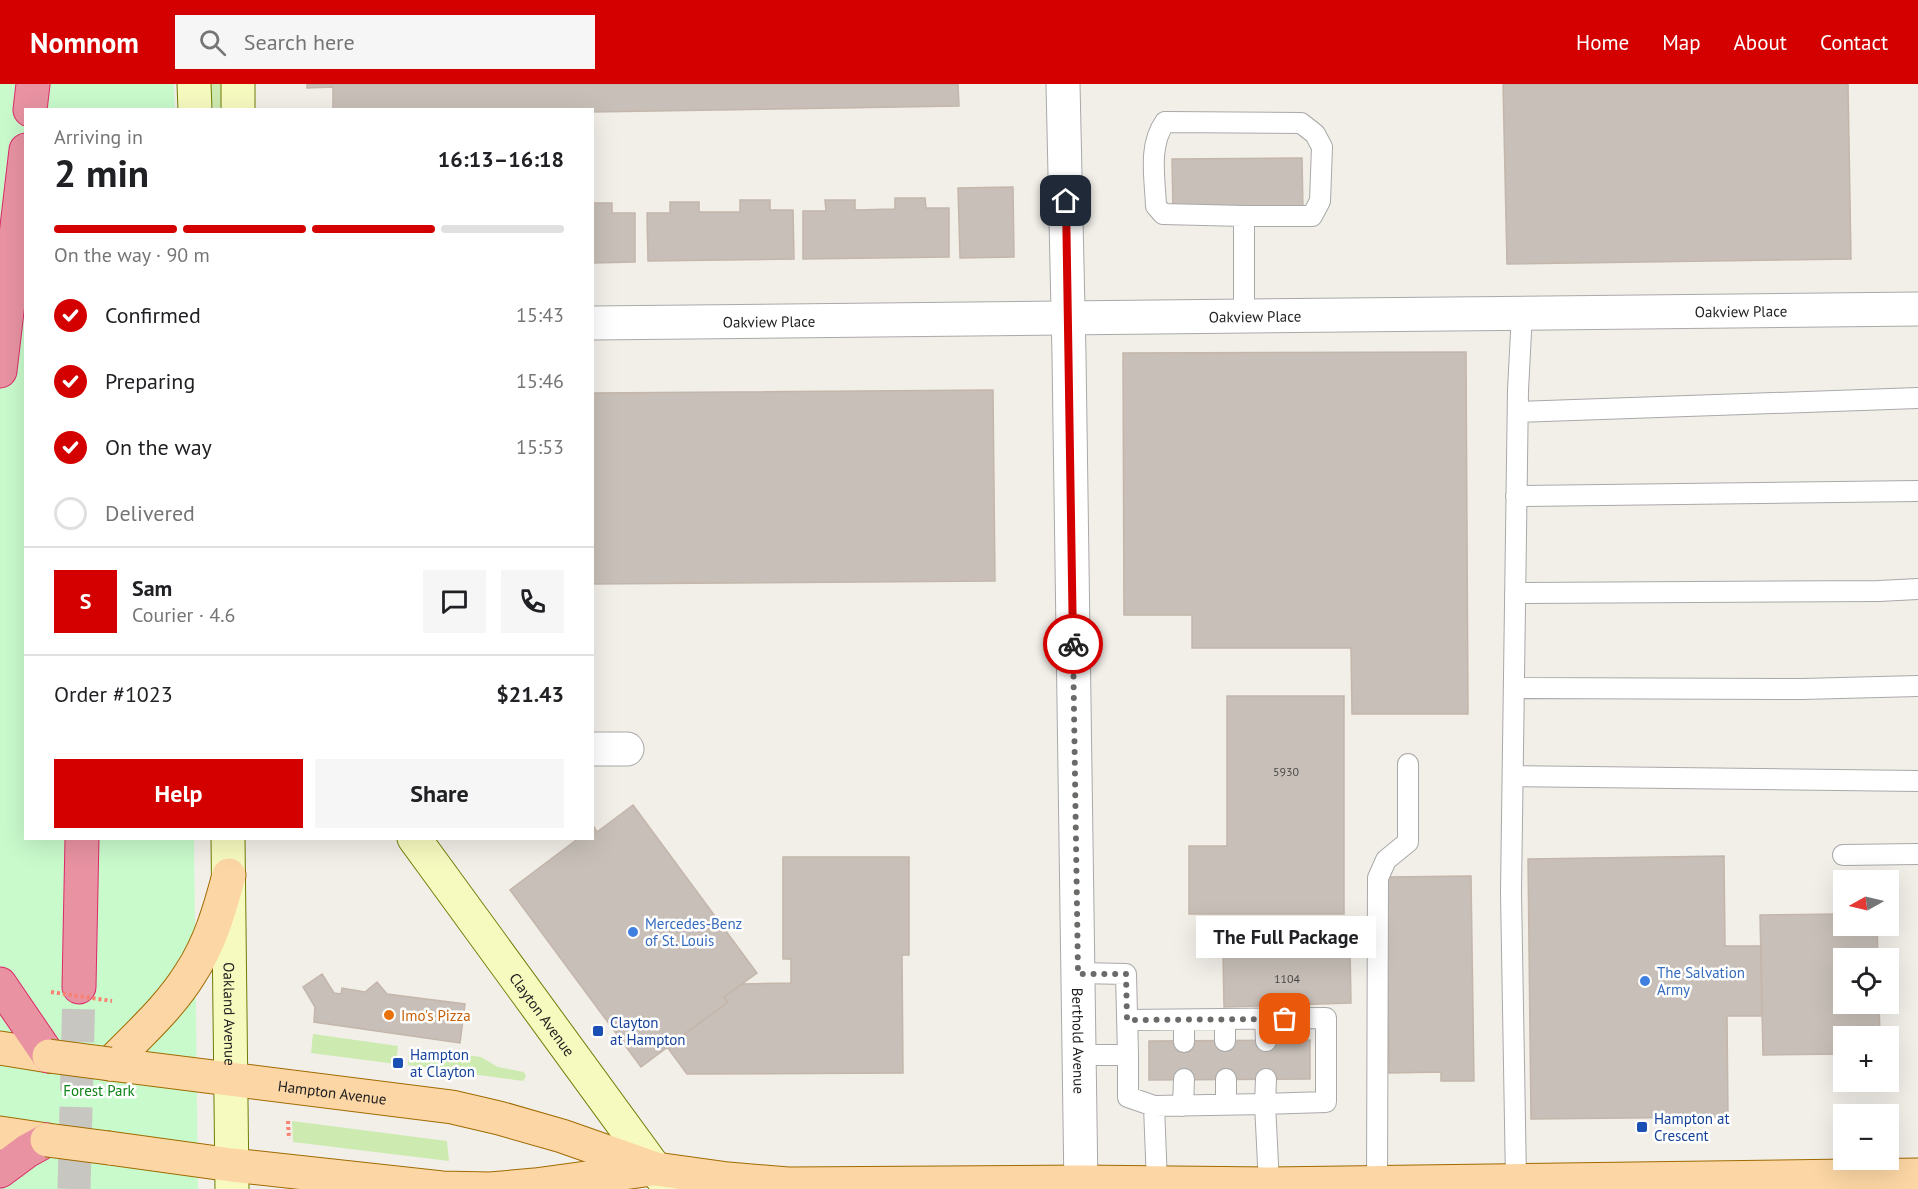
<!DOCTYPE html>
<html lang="en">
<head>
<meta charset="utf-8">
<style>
  body { margin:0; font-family:"PT Sans",sans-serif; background:#f6f6f6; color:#202124; height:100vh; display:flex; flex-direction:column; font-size:22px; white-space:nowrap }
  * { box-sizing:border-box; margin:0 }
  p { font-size:20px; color:#757577 }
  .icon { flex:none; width:33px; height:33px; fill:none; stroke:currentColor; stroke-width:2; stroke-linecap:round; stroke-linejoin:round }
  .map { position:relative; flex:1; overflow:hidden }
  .drawer { position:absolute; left:24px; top:24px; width:570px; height:732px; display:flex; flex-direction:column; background:#fff; border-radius:0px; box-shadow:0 6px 24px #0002 }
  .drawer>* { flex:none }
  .needle { width:39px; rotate:262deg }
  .tools { position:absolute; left:1833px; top:786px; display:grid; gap:12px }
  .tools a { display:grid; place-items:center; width:66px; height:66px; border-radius:0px; background:#fff; box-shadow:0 6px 24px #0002; font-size:30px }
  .pin { position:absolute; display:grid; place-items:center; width:51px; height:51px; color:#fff; margin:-26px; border-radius:12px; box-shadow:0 3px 9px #0006 }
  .courier { position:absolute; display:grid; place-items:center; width:60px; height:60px; margin:-30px; border:4px solid #d40000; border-radius:50%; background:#fff; color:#222; box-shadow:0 2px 8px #0007 }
  .bubble { position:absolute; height:42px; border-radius:0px; background:#fff; box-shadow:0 6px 24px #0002; font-size:20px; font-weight:800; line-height:42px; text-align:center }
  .headline em { font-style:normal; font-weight:800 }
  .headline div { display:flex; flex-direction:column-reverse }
  .headline { display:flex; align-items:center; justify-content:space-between; height:102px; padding:0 30px }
  h1 { font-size:39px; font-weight:800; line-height:45px }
  .bar { display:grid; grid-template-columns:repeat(4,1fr); gap:9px 6px; align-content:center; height:72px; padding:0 30px }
  .bar i { height:8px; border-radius:4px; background:#e0e0e0 }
  .bar .on { background:#d40000 }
  .bar p { grid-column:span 4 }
  .line { display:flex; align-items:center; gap:15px; padding:0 30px; border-top:2px solid #e0e0e0 }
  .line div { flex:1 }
  .round { display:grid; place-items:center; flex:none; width:63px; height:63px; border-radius:0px; background:#f6f6f6 }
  ol { padding:0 30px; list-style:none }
  li { display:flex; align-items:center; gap:18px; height:66px }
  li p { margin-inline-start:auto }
  li .icon { padding:6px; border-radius:50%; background:#d40000; color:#fff; stroke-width:4 }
  li:last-child { color:#757577 }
  li i { width:33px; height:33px; border:3px solid #e0e0e0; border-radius:50% }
  .action { display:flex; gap:12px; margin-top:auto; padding:12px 30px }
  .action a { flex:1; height:69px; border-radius:0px; background:#d40000; color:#fff; font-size:24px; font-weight:800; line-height:69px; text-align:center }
  .action a+a { background:#f6f6f6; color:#202124 }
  header { display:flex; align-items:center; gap:36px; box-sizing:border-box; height:84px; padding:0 30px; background:#d40000; color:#fff }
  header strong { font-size:28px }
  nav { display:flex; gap:33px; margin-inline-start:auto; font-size:21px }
  .search { width:420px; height:54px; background:#f6f6f6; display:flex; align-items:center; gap:15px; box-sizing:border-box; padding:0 21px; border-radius:0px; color:#757577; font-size:22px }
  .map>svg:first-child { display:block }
</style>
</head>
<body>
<header>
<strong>Nomnom</strong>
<div class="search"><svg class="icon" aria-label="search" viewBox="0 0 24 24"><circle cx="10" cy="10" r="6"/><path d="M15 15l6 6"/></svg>Search here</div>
<nav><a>Home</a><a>Map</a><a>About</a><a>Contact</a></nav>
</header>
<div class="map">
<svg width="1918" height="1105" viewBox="0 0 1918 1105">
  <rect width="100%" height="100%" fill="#f2efe9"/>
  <path fill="#cdebb0" d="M207,0H225L224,21C218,25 215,25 209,21Z
    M313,950L398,962L396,980L311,969Z
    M409,964L481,973L498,983L524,988L526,992L523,997L408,981Z
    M292,1037L447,1057L449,1077L293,1058Z"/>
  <path fill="#c8facc" d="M0,0H174L175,25L26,26V754L194,755L198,1105H0Z"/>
  <path fill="#c7bfb8" stroke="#c4b6ab" stroke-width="1.5" d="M307,0H958L959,22L592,28V26H333V3L307,4Z
    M1503,0H1848L1851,175L1507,180Z
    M1302,74L1303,127L1173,128L1172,75Z
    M1013,103L1014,173L960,174L958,104Z
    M895,114H925L926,124H949V173L803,175V127H826L825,116H855V126L895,125Z
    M740,116H770V126H793L794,175L648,177L647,129H670V118H699V128H740Z
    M592,119H612V129H635V178L592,179Z
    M1466,268L1468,630H1352L1351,564H1192V531H1124L1123,269Z
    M993,306L995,497L592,500V309Z
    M1227,612H1344V830H1189V762H1227Z
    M633,721L757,889L724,913L728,918L641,983L510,806L579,754H592V744L594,743L597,748Z
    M1724,772L1725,862H1761L1762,932H1727L1728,1033L1531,1035L1528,775Z
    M783,773H909V871H902L903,989L687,990L667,963L728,918L724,913L743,900L791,899V875H783Z
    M1471,792L1474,997H1441V988L1389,989L1387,793Z
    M1844,830V842H1877L1878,874H1844V920H1879L1880,952H1844V970L1763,971L1760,831Z
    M1350,864L1351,919L1224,923L1223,868Z
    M322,890L334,909L341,910L342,904L365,908L377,898L387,910L465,920L460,959L314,938L315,923L303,903Z
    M1310,956V995L1149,996V957Z"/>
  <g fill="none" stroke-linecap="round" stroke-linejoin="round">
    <path stroke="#c8c6c1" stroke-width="33" stroke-dasharray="33 16" stroke-linecap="butt" d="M74,1105L79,903"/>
    <g stroke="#a9a9a9" stroke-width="22">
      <path id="lane" d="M1244,132L1163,130L1156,122C1155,94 1148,62 1165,38L1301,39L1315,50L1322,63L1320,117L1312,132H1244V232
        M1518,328L1918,314
        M1516,412L1918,407
        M1515,509L1879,507L1918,505
        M1514,604L1802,605L1918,602
        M1513,692L1918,697
        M1843,771L1918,770
        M1078,889L1126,890L1128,971H1079
        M1265,935L1266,957
        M1127,936L1326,934V1018L1265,1020L1266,995
        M1184,936V958
        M1225,936V957
        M1128,971V1013L1154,1022
        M1226,995V1020
        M1183,1022L1184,995
        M1516,1096L1511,808L1518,306L1522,229
        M1157,1099L1154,1022L1265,1020L1269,1100
        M1377,1105L1378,794L1386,776L1408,758V680"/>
    </g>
    <g stroke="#a9a9a9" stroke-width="35">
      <g id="street">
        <path id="s1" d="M1063,0L1069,271L1081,1105"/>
        <path id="s2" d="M592,239L1918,225"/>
        <path d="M592,665H627"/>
      </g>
    </g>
    <g stroke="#707d05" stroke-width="35">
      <g id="secondary">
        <path d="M194,0L195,26"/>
        <path d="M238,0V26"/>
        <path id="s3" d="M228,754L232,1105"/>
        <path id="s4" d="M414,754L670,1105"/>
      </g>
    </g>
    <g stroke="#a06b00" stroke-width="35">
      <g id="primary">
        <path d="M0,964L49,972"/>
        <path id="s5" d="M110,980L452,1023L499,1034L562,1052L656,1085L728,1095L788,1100L1081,1098L1269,1100L1918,1091"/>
        <path d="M110,980C138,951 169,924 190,890C210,860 220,825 229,791"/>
        <path d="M0,1049L47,1056"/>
        <path d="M109,1064L232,1081L442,1104L490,1105L535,1101L652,1085"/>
      </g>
    </g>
    <g stroke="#dc2a67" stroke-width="35">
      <path id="highway" d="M30,26L33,0
        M0,287L26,66
        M0,900L49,972
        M79,903L82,754
        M0,1087L27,1067L47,1056"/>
    </g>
    <path stroke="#fa8072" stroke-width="4" stroke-dasharray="3 3" stroke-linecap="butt" d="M288,1037L289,1055"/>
    <use href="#lane" stroke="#fff" stroke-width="20"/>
    <use href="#street" stroke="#fff" stroke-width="33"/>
    <use href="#secondary" stroke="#f7fabf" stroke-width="33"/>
    <use href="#primary" stroke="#fcd6a4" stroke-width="33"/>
    <use href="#highway" stroke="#e892a2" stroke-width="33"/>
    <g stroke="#a06b00" stroke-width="35" stroke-linecap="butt">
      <path id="primary-bridge" d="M49,972L110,980
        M47,1056L109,1064"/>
    </g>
    <path stroke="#fa8072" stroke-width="4" stroke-dasharray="3 3" stroke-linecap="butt" d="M51,908L112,917"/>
    <use href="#primary-bridge" stroke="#fcd6a4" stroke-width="33"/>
  </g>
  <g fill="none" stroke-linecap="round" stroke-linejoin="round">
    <path stroke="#6b6a68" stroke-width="6" stroke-dasharray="0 10.8" d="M1073,560L1078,890H1126L1127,936L1285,935"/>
    <path stroke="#d40000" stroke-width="8" d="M1066,117L1073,560"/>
  </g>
  <g fill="#3f7fe0" stroke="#fff" stroke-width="2">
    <circle cx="633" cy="848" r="6"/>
    <circle cx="1645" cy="897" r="6"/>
  </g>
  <circle fill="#e8710a" stroke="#fff" stroke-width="2" cx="389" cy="931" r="6"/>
  <g fill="#1a4fb4" stroke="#fff" stroke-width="2">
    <rect x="592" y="941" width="12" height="12" rx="3"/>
    <rect x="392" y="973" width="12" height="12" rx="3"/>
    <rect x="1636" y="1037" width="12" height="12" rx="3"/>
  </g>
  <g text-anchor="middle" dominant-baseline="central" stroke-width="5" stroke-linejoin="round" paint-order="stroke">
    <g font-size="12" fill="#4b4948">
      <text x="1286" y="687">5930</text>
      <text x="1287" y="894">1104</text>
    </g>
    <g font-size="15" fill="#222" stroke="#fff">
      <text stroke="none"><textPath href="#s2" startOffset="1149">Oakview Place</textPath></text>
      <text stroke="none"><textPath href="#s2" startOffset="663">Oakview Place</textPath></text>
      <text stroke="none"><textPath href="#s2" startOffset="177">Oakview Place</textPath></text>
      <text stroke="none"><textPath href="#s3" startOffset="176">Oakland Avenue</textPath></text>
      <text stroke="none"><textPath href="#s4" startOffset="218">Clayton Avenue</textPath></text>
      <text stroke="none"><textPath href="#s1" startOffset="957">Berthold Avenue</textPath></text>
      <text stroke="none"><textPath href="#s5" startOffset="224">Hampton Avenue</textPath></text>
    </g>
    <g font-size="15" fill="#366cbe" stroke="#fff" text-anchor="start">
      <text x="645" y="839">Mercedes-Benz<tspan x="645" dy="17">of St. Louis</tspan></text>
      <text x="1657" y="888">The Salvation<tspan x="1657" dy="17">Army</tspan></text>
    </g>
    <g font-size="15" fill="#c56008" stroke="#fff" text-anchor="start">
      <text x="401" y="931">Imo's Pizza</text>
    </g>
    <g font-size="15" fill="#164399" stroke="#fff" text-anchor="start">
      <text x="610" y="938">Clayton<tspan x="610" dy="17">at Hampton</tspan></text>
      <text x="410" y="970">Hampton<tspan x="410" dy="17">at Clayton</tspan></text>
      <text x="1654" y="1034">Hampton at<tspan x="1654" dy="17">Crescent</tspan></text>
    </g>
    <g font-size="15" fill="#0c8416" stroke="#fff">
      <text x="99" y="1006">Forest Park</text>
    </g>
  </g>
</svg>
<div class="tools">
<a><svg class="needle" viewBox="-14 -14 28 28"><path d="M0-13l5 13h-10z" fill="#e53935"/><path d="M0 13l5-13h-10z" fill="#757577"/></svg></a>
<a><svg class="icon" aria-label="locate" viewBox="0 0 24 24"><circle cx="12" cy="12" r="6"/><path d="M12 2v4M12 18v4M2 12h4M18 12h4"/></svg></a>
<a>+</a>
<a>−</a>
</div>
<div class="pin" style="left:1285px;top:935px;background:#ea580c"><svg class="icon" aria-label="bag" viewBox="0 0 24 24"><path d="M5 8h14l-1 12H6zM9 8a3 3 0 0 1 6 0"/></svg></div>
<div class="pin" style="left:1066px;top:117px;background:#1f2937"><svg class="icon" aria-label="home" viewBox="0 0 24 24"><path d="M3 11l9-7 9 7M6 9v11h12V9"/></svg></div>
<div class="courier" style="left:1073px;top:560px"><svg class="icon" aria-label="bike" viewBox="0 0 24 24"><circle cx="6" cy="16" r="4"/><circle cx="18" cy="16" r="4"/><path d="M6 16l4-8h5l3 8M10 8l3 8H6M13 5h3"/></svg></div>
<div class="bubble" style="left:1196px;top:832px;width:180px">The Full Package</div>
<section class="drawer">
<div class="headline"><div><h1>2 min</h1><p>Arriving in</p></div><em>16:13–16:18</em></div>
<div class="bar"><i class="on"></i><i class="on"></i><i class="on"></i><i></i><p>On the way · 90 m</p></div>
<ol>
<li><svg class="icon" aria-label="check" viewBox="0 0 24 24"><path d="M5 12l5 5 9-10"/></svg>Confirmed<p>15:43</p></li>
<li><svg class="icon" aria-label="check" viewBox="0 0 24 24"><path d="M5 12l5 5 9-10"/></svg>Preparing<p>15:46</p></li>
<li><svg class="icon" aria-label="check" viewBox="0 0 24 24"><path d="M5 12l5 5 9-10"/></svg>On the way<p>15:53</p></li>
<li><i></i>Delivered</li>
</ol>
<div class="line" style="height:108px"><b class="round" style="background:#d40000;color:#fff">S</b><div><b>Sam</b><p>Courier · 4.6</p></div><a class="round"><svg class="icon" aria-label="chat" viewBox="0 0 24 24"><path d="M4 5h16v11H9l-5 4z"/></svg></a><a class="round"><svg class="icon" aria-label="phone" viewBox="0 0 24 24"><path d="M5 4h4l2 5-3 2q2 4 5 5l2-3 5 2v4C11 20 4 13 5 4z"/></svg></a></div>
<div class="line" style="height:78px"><div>Order #1023</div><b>$21.43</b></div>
<div class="action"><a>Help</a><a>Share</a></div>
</section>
</div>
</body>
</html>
